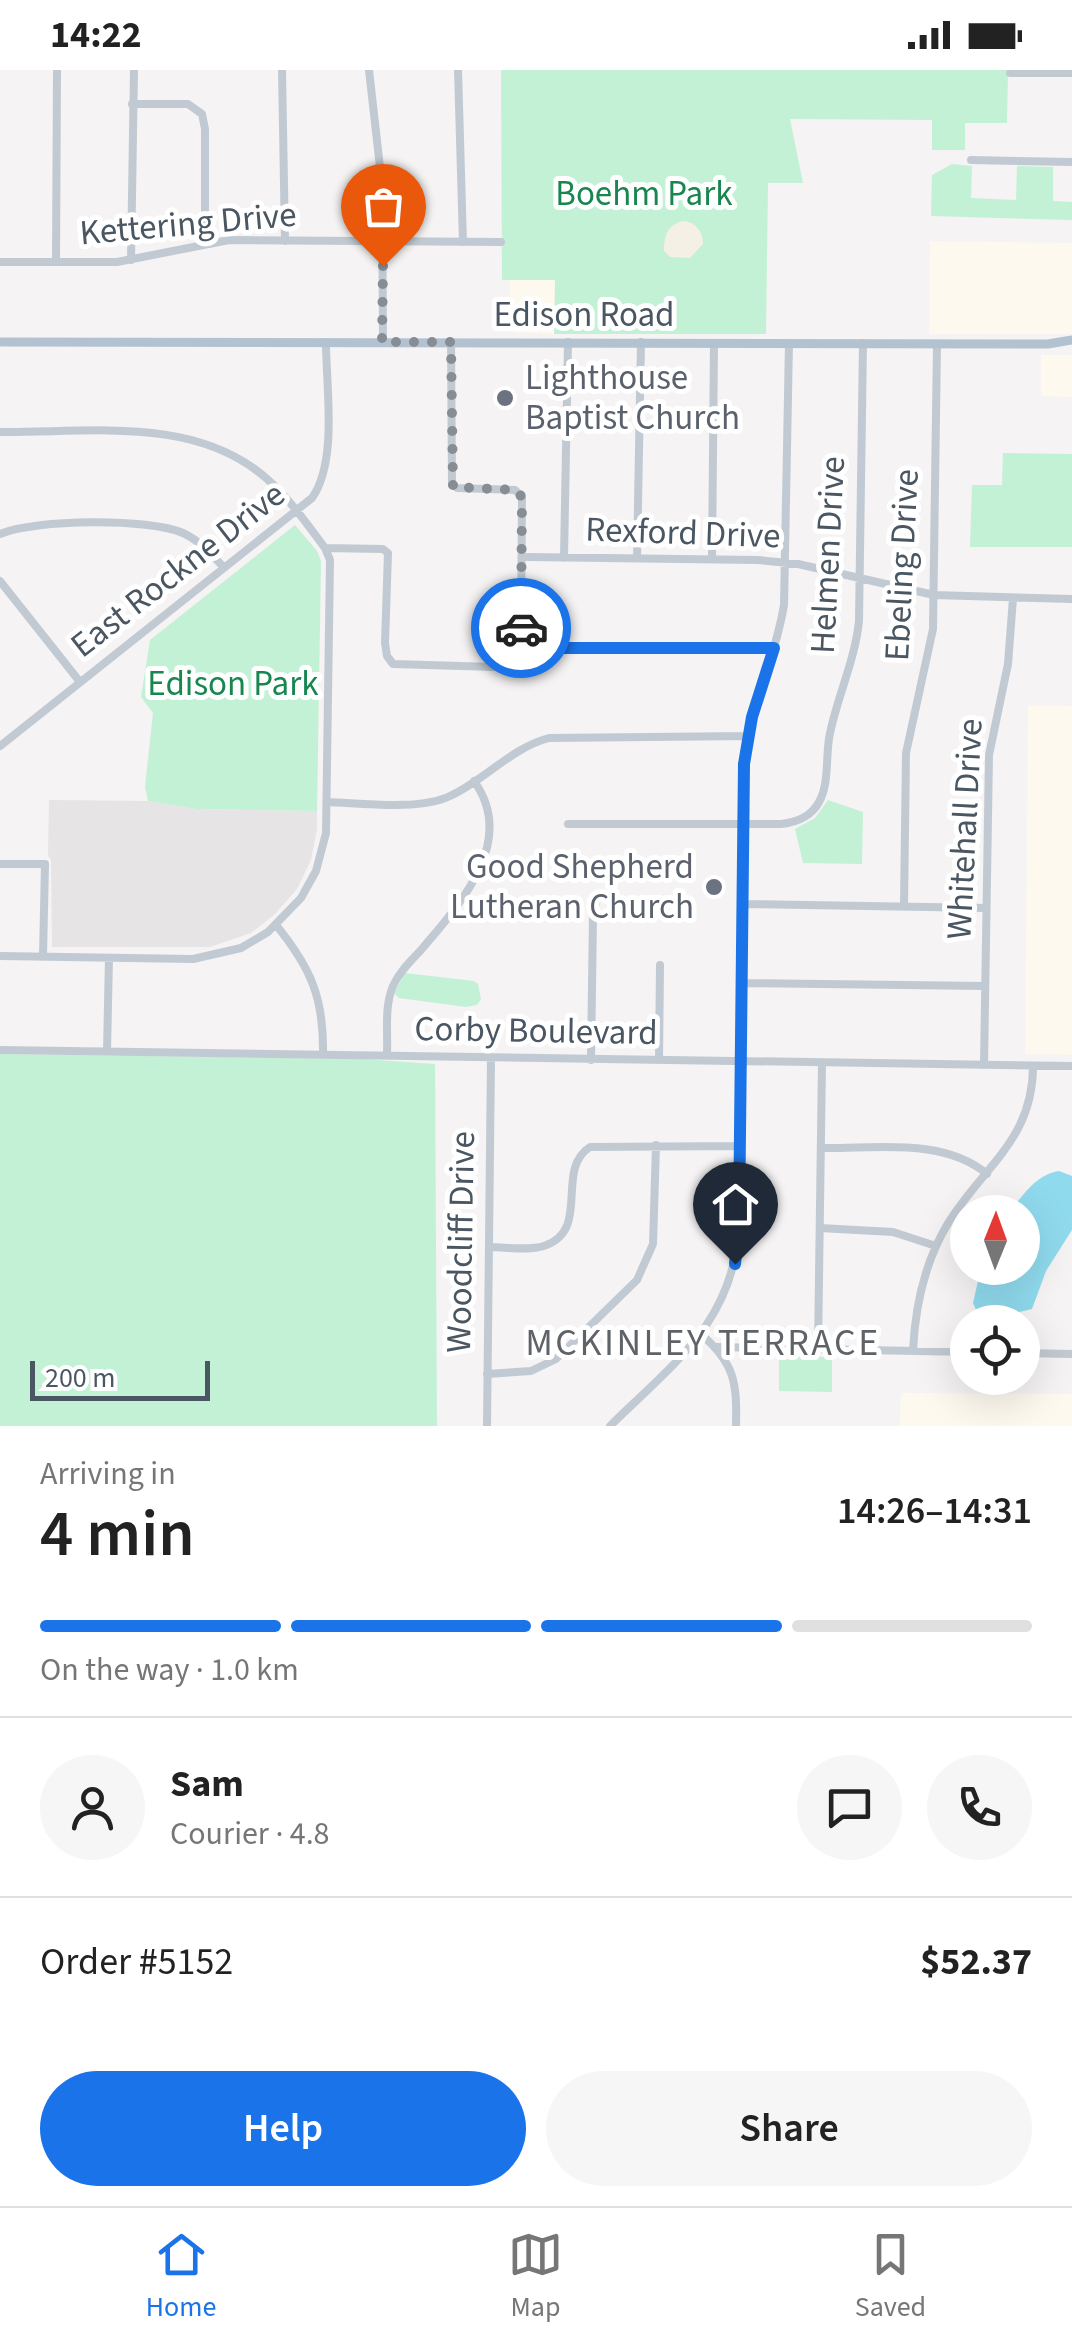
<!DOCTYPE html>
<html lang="en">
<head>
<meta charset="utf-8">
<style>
  body { margin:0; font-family:"Source Sans 3",sans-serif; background:#f6f6f6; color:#222; height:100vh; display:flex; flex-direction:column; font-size:38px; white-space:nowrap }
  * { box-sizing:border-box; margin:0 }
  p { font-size:32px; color:#767676 }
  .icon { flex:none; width:55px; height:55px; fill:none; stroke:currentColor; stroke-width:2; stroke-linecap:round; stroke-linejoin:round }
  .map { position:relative; height:1356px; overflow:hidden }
  .drawer { display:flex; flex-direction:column; background:#fff; flex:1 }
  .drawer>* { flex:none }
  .needle { width:65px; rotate:1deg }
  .fabs { position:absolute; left:950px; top:1125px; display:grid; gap:20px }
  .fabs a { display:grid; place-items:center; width:90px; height:90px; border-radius:50%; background:#fff; box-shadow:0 10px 40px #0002; font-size:50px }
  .scale { position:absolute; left:30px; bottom:25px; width:180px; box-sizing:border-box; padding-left:10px; border:5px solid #4a5661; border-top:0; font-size:28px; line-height:35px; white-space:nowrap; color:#4a5661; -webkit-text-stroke:8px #fff; paint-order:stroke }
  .pin { position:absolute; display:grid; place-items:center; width:85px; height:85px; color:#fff; margin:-102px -42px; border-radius:50% 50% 50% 0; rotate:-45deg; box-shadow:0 0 10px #0007 }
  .pin .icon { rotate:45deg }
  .courier { position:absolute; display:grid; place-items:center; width:100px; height:100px; margin:-50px; border:8px solid #1a73e8; border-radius:50%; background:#fff; color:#222; box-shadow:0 2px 12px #0007 }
  .head em { font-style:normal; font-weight:600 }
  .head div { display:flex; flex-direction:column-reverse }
  .head { display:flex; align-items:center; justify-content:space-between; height:170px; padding:0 40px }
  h1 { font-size:65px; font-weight:600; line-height:75px }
  .bar { display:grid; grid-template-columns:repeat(4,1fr); gap:15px 10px; align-content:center; height:120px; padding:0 40px }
  .bar i { height:12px; border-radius:8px; background:#e0e0e0 }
  .bar .on { background:#1a73e8 }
  .bar p { grid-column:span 4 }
  .line { display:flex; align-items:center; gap:25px; padding:0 40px; border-top:2px solid #e0e0e0 }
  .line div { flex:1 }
  .round { display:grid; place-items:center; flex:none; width:105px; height:105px; border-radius:52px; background:#f6f6f6 }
  .button { display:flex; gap:20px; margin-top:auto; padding:20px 40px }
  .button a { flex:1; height:115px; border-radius:60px; background:#1a73e8; color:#fff; font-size:40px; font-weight:600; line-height:115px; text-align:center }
  .button a+a { background:#f6f6f6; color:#222 }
  .status { display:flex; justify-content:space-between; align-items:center; height:70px; padding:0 50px; background:#fff; direction:ltr }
  .status svg { height:28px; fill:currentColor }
  .dock { display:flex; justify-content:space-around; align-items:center; height:140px; border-top:2px solid #e0e0e0; background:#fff; font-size:28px; color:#767676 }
  .dock a { display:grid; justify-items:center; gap:5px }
  .dock .on { color:#1a73e8 }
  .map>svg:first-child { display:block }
</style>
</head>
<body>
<div class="status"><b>14:22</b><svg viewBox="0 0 49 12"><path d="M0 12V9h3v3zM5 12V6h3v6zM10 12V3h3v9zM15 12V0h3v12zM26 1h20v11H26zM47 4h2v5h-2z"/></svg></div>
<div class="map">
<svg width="1072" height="1356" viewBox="0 0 1072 1356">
  <rect width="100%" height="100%" fill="#f5f3f3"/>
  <path fill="#fdf9ef" d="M930,171L1072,173V264H929Z
    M510,210H555L554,264L510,262Z
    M1041,285H1072V327L1041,326Z
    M1028,635L1072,636V985L1025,984Z
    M901,1323L1072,1324V1356H900Z"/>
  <path fill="#e6e4e5" d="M49,730L148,731L196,739L317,741V759L311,790L297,819L275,844L251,863L210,877H52L51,790L48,786Z"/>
  <path fill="#c3f1d5" d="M501,0H1008L1007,53H965V80H932V50L790,49L803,113H768L766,264H554L555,210H502Z
    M952,94L972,96L971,128L1016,130L1017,96L1053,97V131L1072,132V150L931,146L932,105Z
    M1003,383L1072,384V477H970L972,415H1002Z
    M295,455L317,481L321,491L317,741L196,739L148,731L145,717L153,643L141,627L150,570Z
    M828,730L863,742L862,794L803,793L795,759L815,748Z
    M405,903L474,911L478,914L481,929L477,935L466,937L399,928L394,923Z
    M0,984L363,989L435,994L437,1356H0Z
    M779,1286L832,1287V1322L779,1321Z"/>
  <path fill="#f5f0e5" d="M683,151C696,152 703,162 703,174L690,188L670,187L664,181C664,166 667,155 683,151Z"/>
  <path fill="#90daee" d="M1059,1101L1072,1106V1160L1046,1201L1032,1239L1006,1245L977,1242L973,1233L981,1198H1022V1142H1009C1024,1125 1035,1105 1059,1101Z"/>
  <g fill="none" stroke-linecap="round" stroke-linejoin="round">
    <path stroke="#c1cad2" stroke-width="8" d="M282,0L285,171
      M369,0L382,115L383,272
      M458,0L463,172
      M1010,3H1072
      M132,34H188L202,44L205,59V174
      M971,90L1072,92
      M131,190L134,0
      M0,192H117L229,170L501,172
      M56,192L57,0
      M0,362C88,363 194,345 266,408C289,428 307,454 325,478L330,490L326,763L316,801L301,828L268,862L241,878L193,889L0,886
      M0,464C34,449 150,448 183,463C200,471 212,484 224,498
      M325,478L383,479L388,483L385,573L387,586L393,594L495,597L510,587L521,560L522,427L515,420L457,418L452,414L451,272
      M528,487L758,490L798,494L934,525L1072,529
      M564,488L568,272
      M637,488L641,272
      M712,489L714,273
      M0,511L80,612
      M514,578L775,577
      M0,676L312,428C338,391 326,317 326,272
      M327,732C361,733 419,741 450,726C485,710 511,678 549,668L748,666
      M568,754H781C797,752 811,747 819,732C830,713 825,685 830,663C838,625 855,590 859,551L863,273
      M0,794H45L43,886
      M742,834L986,838
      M904,836L906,683L933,559L937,274
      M276,855C311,898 324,928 323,984
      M742,913L985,916
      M0,980L1072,996
      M107,981L109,888
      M387,985C388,963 384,937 393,916C399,902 411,891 421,880C459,835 518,772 474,711
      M591,990L593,844L598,825
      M659,990L660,895
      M984,995L989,685L1008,594L1013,528
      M821,1078C875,1079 943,1067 987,1104
      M820,1158L893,1162L936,1176
      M489,1177C506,1177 528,1181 544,1176C592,1160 554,1100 590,1077L740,1076
      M702,1265C735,1294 737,1313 736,1356
      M716,1277L968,1282
      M818,1279L822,993
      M913,1281C915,1237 924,1194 947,1155C982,1097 1033,1071 1033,996
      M1022,1283L1072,1284
      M487,1304L531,1301L556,1289L637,1210L653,1174L656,1075
      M487,1356L491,988
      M610,1356C674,1293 735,1251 739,1154L744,694C750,639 775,590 784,535L789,273"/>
    <path stroke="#b3c2d1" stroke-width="9" d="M0,272L1048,274L1072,270"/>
  </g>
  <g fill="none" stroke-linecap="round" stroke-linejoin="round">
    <path stroke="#868d94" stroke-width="10" stroke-dasharray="0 18" d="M383,196L382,272H451L453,417L515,420L522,427L521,558"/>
    <path stroke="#1a73e8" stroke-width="12" d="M521,558L514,578H774L752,647L744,694L739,1154L735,1194"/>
  </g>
  <g fill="#6b7280" stroke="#fff" stroke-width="4">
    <circle cx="505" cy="328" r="10"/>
    <circle cx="714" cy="817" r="10"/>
  </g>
  <g text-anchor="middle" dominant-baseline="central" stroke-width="10" stroke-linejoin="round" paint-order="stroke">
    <g font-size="35" fill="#17864f" stroke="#fff">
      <text x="644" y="124">Boehm Park</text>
      <text x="233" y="614">Edison Park</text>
    </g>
    <g font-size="35" fill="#4a5661" stroke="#fff">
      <text transform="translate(188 154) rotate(-5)">Kettering Drive</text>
      <text x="584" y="245">Edison Road</text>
      <text transform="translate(683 463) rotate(2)">Rexford Drive</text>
      <text transform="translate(828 485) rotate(-87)">Helmen Drive</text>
      <text transform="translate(902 495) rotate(-87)">Ebeling Drive</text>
      <text transform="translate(178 500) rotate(-38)">East Rockne Drive</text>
      <text transform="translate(965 759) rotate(-87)">Whitehall Drive</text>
      <text transform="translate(536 961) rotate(1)">Corby Boulevard</text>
      <text transform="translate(461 1172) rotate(-89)">Woodcliff Drive</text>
    </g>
    <g font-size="35" fill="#5b616d" stroke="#fff" text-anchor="start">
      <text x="525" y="308">Lighthouse<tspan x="525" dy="40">Baptist Church</tspan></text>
      <text x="694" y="797" text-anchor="end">Good Shepherd<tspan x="694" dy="40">Lutheran Church</tspan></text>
    </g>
    <g font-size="38" letter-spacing="2.5" fill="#5f6368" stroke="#fff">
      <text x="703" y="1273">MCKINLEY TERRACE</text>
    </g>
  </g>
</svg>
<div class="fabs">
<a><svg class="needle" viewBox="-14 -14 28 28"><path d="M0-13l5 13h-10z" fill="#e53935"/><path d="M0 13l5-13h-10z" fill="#767676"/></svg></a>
<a><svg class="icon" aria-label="locate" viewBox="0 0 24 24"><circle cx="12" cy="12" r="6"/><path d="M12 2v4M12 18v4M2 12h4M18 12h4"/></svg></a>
</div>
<div class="scale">200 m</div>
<div class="pin" style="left:383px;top:196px;background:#ea580c"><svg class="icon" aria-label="bag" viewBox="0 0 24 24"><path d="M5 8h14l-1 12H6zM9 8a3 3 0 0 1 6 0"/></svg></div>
<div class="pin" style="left:735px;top:1194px;background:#1f2937"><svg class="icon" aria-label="home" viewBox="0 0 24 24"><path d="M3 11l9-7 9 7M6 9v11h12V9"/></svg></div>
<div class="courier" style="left:521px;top:558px"><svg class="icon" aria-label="car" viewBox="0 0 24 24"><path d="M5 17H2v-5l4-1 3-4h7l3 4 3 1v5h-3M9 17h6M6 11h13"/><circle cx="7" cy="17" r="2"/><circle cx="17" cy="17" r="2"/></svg></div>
</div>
<section class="drawer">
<div class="head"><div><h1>4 min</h1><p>Arriving in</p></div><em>14:26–14:31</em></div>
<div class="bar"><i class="on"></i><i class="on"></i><i class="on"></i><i></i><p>On the way · 1.0 km</p></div>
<div class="line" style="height:180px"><a class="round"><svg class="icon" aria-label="person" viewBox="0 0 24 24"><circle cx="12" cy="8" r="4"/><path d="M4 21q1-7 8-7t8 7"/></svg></a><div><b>Sam</b><p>Courier · 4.8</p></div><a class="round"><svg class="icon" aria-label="chat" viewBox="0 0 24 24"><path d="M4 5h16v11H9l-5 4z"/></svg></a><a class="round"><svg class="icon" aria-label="phone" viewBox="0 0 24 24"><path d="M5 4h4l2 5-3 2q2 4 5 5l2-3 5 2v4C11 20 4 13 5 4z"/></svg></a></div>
<div class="line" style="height:130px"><div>Order #5152</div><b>$52.37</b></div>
<div class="button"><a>Help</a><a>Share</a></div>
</section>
<nav class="dock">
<a class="on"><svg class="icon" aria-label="home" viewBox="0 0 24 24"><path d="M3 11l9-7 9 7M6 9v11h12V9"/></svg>Home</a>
<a><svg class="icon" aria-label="map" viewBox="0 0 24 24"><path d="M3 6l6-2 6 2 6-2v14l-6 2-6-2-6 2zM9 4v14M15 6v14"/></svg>Map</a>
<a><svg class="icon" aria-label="saved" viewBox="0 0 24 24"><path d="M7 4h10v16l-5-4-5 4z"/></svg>Saved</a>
</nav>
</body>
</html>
